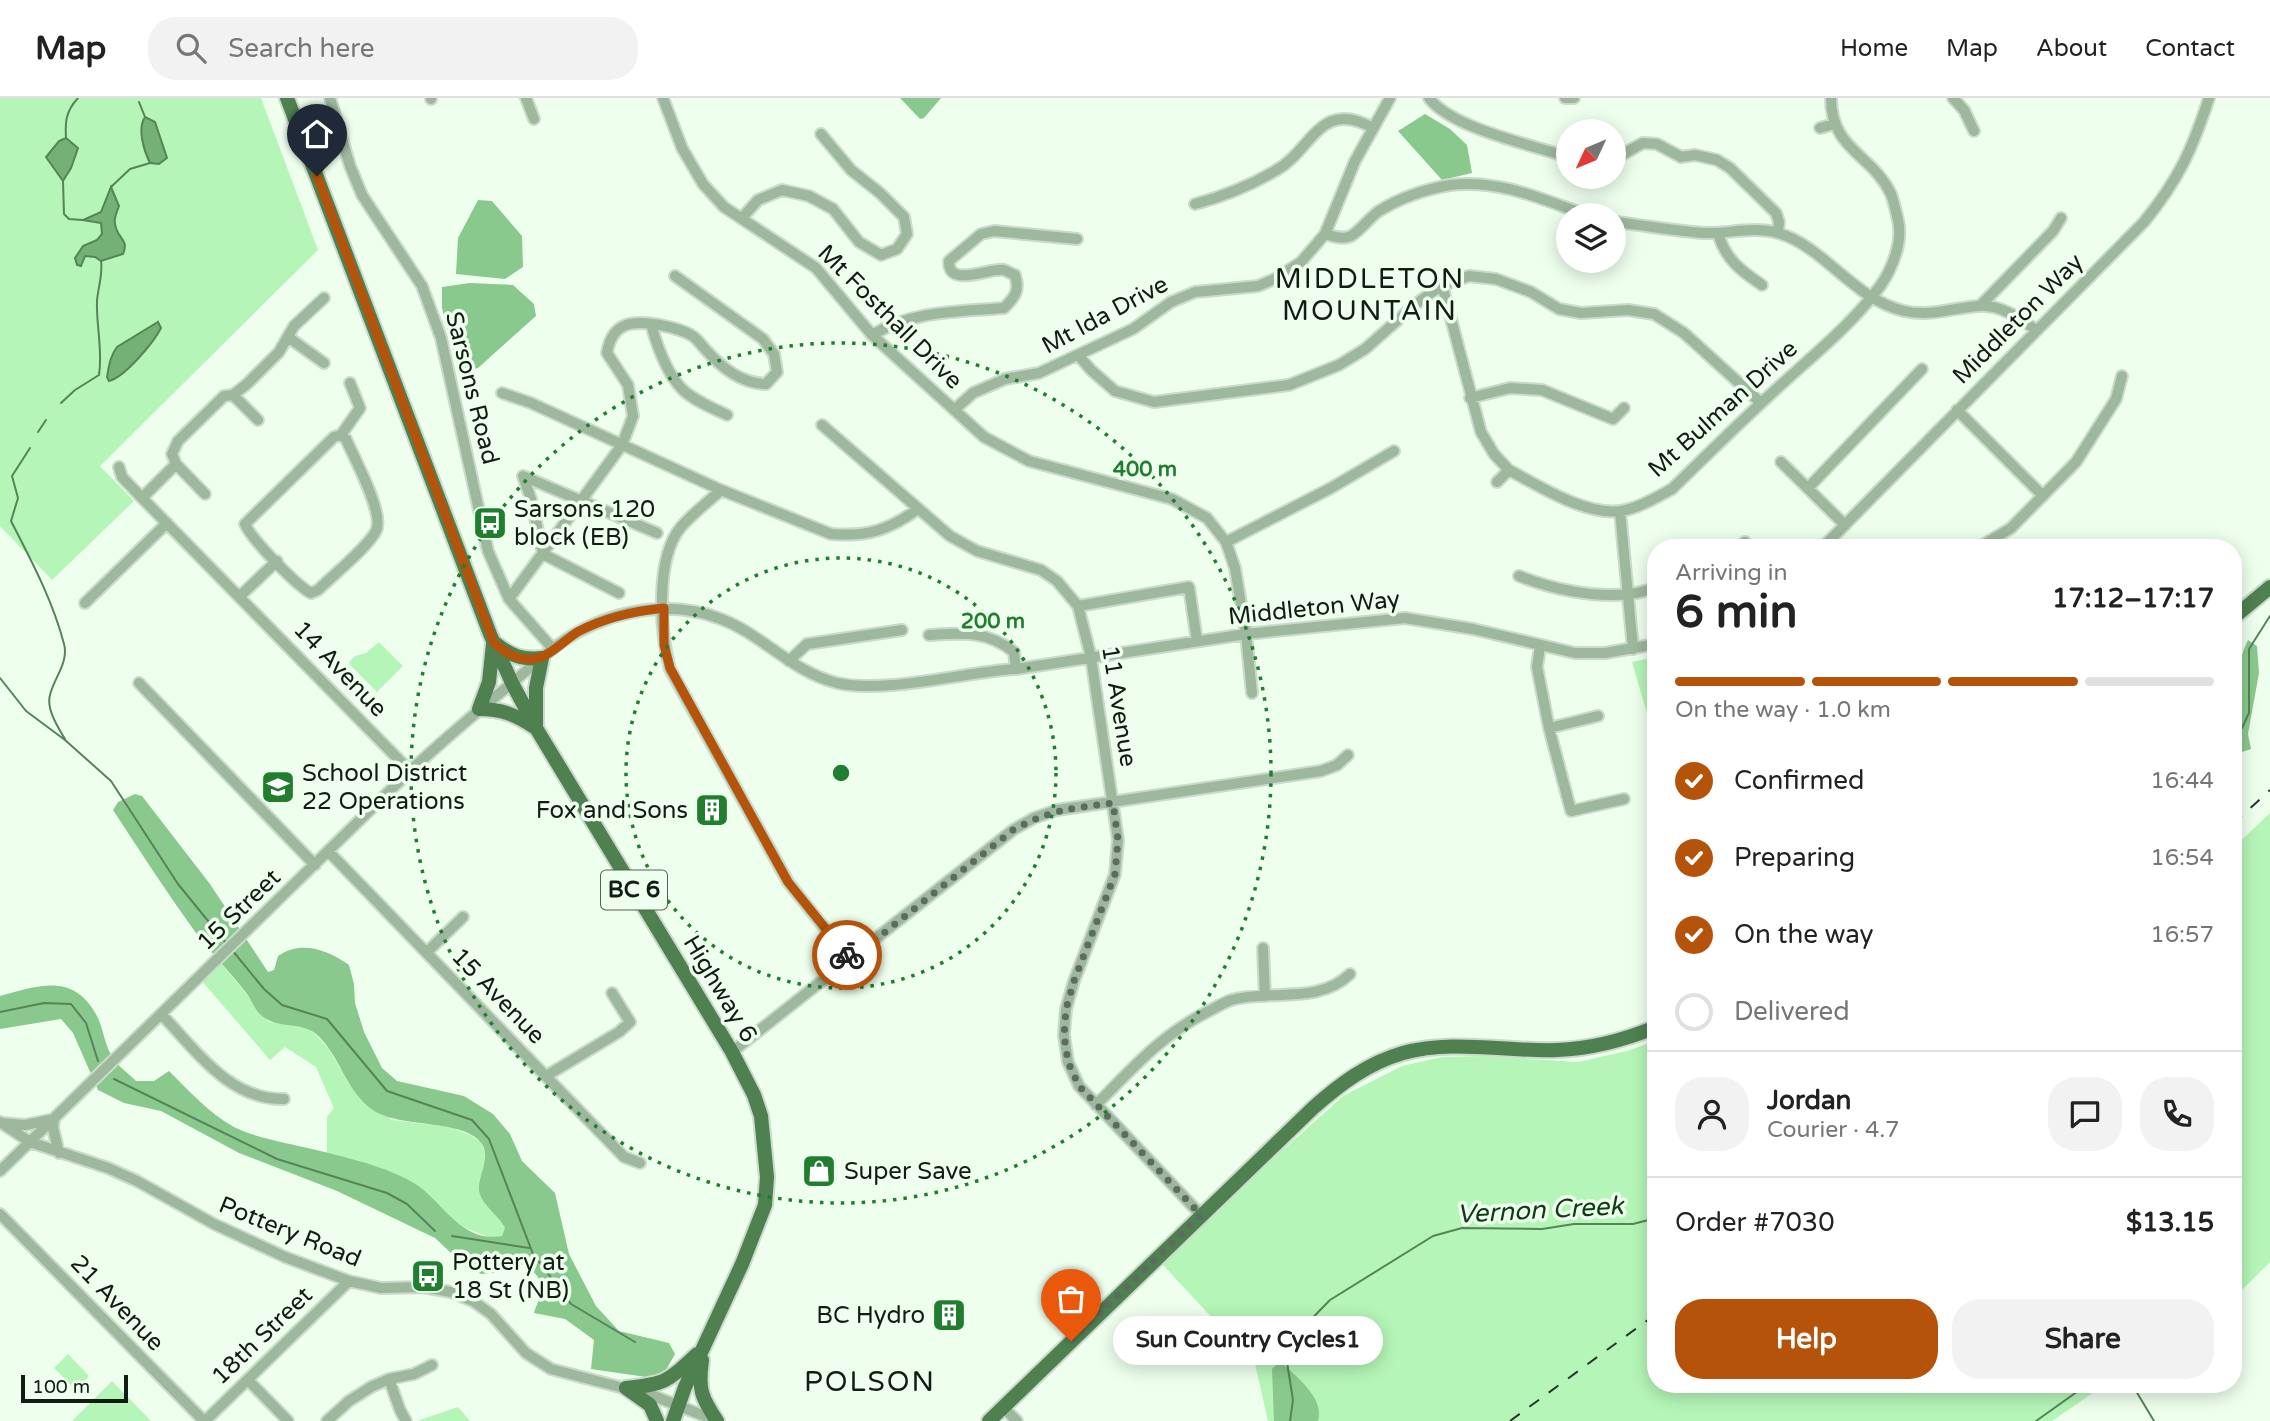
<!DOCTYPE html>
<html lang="en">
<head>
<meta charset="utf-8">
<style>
  body { margin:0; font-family:"Varela Round",sans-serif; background:#f2f2f2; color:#222; height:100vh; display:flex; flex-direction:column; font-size:26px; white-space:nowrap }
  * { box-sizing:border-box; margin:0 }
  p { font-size:23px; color:#767676 }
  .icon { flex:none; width:38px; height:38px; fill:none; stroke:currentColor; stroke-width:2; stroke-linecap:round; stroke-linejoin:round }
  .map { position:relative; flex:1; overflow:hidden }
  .drawer { position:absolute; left:1647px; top:441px; width:595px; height:854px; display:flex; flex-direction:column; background:#fff; border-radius:28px; box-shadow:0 4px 18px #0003 }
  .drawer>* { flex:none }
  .needle { width:46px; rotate:226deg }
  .fabs { position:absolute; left:1556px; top:21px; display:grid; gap:14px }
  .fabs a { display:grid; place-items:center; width:70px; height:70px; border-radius:50%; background:#fff; box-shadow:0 4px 18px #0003; font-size:35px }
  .scale { position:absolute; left:21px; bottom:18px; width:107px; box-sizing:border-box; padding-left:7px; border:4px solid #111c12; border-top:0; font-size:19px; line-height:24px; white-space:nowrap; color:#111c12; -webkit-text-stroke:5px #efe; paint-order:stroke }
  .pin { position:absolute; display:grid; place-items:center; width:60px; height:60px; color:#fff; margin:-72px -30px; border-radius:50% 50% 50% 0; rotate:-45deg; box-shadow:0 0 7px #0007 }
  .pin .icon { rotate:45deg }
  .courier { position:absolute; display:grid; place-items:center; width:70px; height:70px; margin:-35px; border:5px solid #b45309; border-radius:50%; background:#fff; color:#222; box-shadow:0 2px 9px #0007 }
  .bubble { position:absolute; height:49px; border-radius:24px; background:#fff; box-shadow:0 4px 18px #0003; font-size:23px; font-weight:700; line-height:49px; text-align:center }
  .headline em { font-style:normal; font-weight:700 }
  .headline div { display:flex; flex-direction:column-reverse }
  .headline { display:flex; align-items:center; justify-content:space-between; height:119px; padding:0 28px }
  h1 { font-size:46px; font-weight:700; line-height:52px }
  .bar { display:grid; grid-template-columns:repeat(4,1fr); gap:10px 7px; align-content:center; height:84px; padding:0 28px }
  .bar i { height:9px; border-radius:5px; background:#e0e0e0 }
  .bar .selected { background:#b45309 }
  .bar p { grid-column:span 4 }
  .line { display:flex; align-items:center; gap:18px; padding:0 28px; border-top:2px solid #e0e0e0 }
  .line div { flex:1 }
  .round { display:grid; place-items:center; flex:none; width:74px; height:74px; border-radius:28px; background:#f2f2f2 }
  ol { padding:0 28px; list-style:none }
  li { display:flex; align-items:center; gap:21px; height:77px }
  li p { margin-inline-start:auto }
  li .icon { padding:7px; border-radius:50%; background:#b45309; color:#fff; stroke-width:4 }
  li:last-child { color:#767676 }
  li i { width:38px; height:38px; border:4px solid #e0e0e0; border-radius:50% }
  .primary-button { display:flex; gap:14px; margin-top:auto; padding:14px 28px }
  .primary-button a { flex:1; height:80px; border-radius:28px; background:#b45309; color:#fff; font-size:28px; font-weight:700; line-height:80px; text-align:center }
  .primary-button a+a { background:#f2f2f2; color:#222 }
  header { display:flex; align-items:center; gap:42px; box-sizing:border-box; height:98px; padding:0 35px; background:#fff; border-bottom:2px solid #e0e0e0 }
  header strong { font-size:33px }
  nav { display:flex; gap:38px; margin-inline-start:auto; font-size:24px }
  .search { width:490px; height:63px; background:#f2f2f2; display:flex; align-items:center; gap:18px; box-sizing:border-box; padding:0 24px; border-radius:28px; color:#767676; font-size:26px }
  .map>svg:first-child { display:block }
</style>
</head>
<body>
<header>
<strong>Map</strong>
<div class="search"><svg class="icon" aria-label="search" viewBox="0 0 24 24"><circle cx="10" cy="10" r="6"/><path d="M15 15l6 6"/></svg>Search here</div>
<nav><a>Home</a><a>Map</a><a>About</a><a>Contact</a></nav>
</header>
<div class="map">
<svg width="2270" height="1323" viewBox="0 0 2270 1323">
  <rect width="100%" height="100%" fill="#efe"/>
  <path fill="#b5f5b7" d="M0,0H261L318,152L100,368L134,403L52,482L0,428Z
    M379,544L403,568L377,594L350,567L349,564L355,558L366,555Z
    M1655,559H1656L1655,643L1632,564Z
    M2270,715V1164L2233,1201V750Z
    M220,864L248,898L258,914L269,924L307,930L315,936L328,950L349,985L392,1022L450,1029L472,1038L481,1045L485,1054V1106L501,1119L506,1130L502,1138L491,1140L458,1127L437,1106L387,1074L327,1055V1019L334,1010L316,969L285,949L270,962L201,882Z
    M1655,943L1656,1286H2106L2052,1323H1268L1255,1266L1163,1167L1276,1058L1343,998L1402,968L1442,959L1482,958L1578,964L1627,953Z
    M68,1256L89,1278L76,1292L54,1270Z
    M112,1283L151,1323H72Z
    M458,1309L470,1323H417Z"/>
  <path fill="#8ac98d" d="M900,0H941L924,20L920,21Z
    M1425,16L1450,31L1467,47L1472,75L1442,82L1398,33Z
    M478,102L492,103L522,138L523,169L505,181L456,176L458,140Z
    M470,185L513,187L534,206L536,218L478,270L459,274L442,210V189Z
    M2248,542L2257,548L2259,575L2248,636L2251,651L2233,657C2233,619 2231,577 2248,542Z
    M135,696L142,698L210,786L268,874L274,872L278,858C301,842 328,852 349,867L354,886L355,905L364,934L382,970L397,983L464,998L493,1016L510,1036L522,1063L555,1095L569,1156L596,1208L619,1233L669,1245L675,1256L666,1272L653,1280L591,1271L594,1242L565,1221L534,1215C535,1209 539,1204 540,1198C546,1180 530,1168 514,1164L506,1168L501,1174L481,1176L466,1169L435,1140L337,1093L239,1055L161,1013L124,1005L98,992L73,935L61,921L0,931V898C40,887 75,874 98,920C104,934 105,948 113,960C119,969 129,976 136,983H154L169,973C189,993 209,1015 234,1029C250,1037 268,1041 285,1045C321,1053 383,1066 414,1085C444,1104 460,1145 502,1138L505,1130C499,1117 480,1106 479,1092C478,1077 491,1061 482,1046C464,1020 400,1031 373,1012C346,994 340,957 316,936C299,922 274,933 258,914C254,909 251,902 247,896C231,875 212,856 196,835C167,795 140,753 113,712L118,704Z
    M1280,1263C1295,1278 1325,1299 1318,1323H1274L1272,1271Z"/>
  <path fill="#73b176" stroke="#568458" stroke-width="2" d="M145,19L155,24L167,60L159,66L150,65C144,53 137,31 145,19Z
    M66,40L78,50L71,70L63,83L46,59L59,43Z
    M111,89L119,108C116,116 113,122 116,130C119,141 129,142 123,156L101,163L95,159L85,158L81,168L77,167L75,160L83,148L97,142L102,136L101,125L83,122L101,114Z
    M158,224L161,230C154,244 125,279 109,283L107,279C109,268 110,258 117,249Z"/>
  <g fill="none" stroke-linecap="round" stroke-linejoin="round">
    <path stroke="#568458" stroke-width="2" d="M139,4L145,19
      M66,40C65,23 66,13 78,0
      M63,83L64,116L69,121L83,122
      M111,89L130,71L150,65
      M61,305L75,292L99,277C103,253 96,227 97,203C98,189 103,177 101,163
      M38,334L46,322
      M30,350L12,378L18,400L11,423C31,462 53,503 64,546C69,564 54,580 50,597C46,611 58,629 65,641
      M0,580L26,613L65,642L111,683L178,786L226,845
      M2233,638L2242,630L2249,615V551L2270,518
      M232,852L264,891L282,907L327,921L387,993L472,1022L489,1041L533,1156L571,1206L635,1244
      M0,914L44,905L71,906L86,925L98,963
      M114,981L277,1061L387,1095L407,1106L435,1133
      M452,1138L529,1150
      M2128,1286L2133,1288L2154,1323
      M1290,1323L1293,1302L1286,1258L1289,1244L1330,1202L1433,1138L1462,1130L1542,1131L1574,1126H1633L1656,1120
      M2036,1323L2081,1291L2092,1286"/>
    <g stroke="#cbdbcb" stroke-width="14">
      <path id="minor" d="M330,0L350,68L362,97L422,188L441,240L488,453L509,501L553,551
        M431,0V1
        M526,0L534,21
        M663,0L682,50L703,86L724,109L816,170L872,237L984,339L1029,363L1172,401L1207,420L1226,444L1235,470L1246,536L1252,595
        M1429,0C1451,30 1532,47 1568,59
        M1565,0H1574
        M1953,0L1964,12L1974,33
        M1820,30L1834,26
        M1614,61L1643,45L1657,46L1681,59L1695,57L1717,62L1730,70L1776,115L1779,124L1778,135
        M1195,106C1221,99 1251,87 1275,73C1313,52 1319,0 1373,30
        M742,120L758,102L782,92L809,98L833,111L859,144L881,157L897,151L907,136L904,119L880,95L851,72L821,36
        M1614,124C1643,127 1674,133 1704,135C1728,136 1753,128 1778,135C1824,148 1853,201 1904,213C1930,219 1952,210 1978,208C1999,206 2020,220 2036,232
        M1718,135C1725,161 1741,173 1762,187
        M1325,136C1333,138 1342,142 1351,138C1361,132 1369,120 1379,113C1400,100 1427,91 1450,87C1499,81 1542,101 1586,117
        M1442,187L1481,334L1494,356L1509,372C1539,388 1586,418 1621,413C1639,410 1657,399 1672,391C1709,355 1745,319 1783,285C1817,254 1854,224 1881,187C1893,169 1903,143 1898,122C1896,114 1894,104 1891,96C1872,56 1831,52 1831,0
        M1981,207L2053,133L2061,120
        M651,226C657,248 666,275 683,292C695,303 712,310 727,317
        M872,237C914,212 957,214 1004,210C1015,199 1020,193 1015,177C1014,177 1005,172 1004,172C990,169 948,191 949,163L981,136L994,133L1077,141
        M288,239L324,265
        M1078,257L1091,272L1115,293L1154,304L1289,287L1339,267L1365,251L1416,206L1442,187L1469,178L1496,181L1531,194L1559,211L1581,215L1628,212L1654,216L1684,235L1761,305
        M502,295L531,305L721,392L831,436C867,439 889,432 918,411
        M233,297L258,322
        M1470,300L1510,290L1542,292L1613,321L1624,310
        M954,312L973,295L1005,281L1039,275L1133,231L1171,204L1195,194L1258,188L1277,180L1301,164L1325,136L1355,63L1390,0
        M1957,312L2043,398
        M822,327L950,438L977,453L1041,472L1057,483L1078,508L1091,559L1118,742L1115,776L1074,883L1066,911L1064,937L1068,964L1079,988L1201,1117
        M341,337L346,341C354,360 385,416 376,433C367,450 333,477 318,492L311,495C297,488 251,441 245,426L334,339L341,337L360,310L350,285
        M1781,364L1845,427
        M119,369L122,379L142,400L410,673
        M1497,384L1509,372
        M1808,390L1922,271
        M721,392C708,404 692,416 681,429C655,460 660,534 670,571L788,784L850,862
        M205,396L176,366L172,356L178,343L224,298L233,297L247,286L279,254L294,228L324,200
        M142,400L176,366
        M1620,413L1633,551
        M1226,444L1331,390L1394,353
        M1739,450L1745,444
        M1822,450L2144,124C2179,81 2192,52 2209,0
        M1978,450L2011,430L2076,364L2116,301L2122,278
        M1519,478C1552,491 1593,500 1628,496C1637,496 1647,492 1656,490
        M619,495L543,456L531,401L523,378L657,435
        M240,498L277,463
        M509,501L622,347L633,318L628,287L607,255C612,224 632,222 660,227C670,229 681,231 691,237C697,240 701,247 706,252C723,271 741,285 766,286L777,274L774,256L763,241L675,178
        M85,505L167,425
        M1078,508L1189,489L1197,543
        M929,537C962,535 987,532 1014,554L1016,571
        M1540,548L1537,569L1549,630L1571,713L1624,701
        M789,563L807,546L902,532
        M139,585L315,767
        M1549,630L1598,618
        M329,754L624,1059L640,1065
        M1263,850L1265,898
        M427,854L463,819
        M162,917C197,953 229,1002 284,1001
        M732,954L1013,732L1034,720L1057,712L1321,673L1337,667L1348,657
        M546,978L619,934L630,924L612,895
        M1096,1007C1132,971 1161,937 1207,914C1215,910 1223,905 1231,902C1271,891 1318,907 1350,876
        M0,1024L30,1044L108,1070L137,1083L214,1126L285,1159L349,1183L381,1190L423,1189L451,1194L473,1203L491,1216L526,1255L551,1271L654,1298L717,1323
        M2,1025L25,1027L54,1021L53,1030L59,1055
        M0,1073L410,673C443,643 476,614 511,586C532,568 553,548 578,534C622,510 674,503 721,521C763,537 792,574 837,585C887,596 963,574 1016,571L1246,536L1405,520L1473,531L1575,555H1605L1656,546
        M0,1116L204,1323
        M389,1281L400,1312L406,1323
        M248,1282L288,1323
        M1003,1309L1017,1323
        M205,1323L349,1183
        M327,1323L349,1303L371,1289L389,1281L414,1276L432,1267"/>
    </g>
    <g stroke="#cbdbcb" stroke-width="18">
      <path id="major" d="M287,0L490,536L512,585L536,630L732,954L754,997L761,1018L767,1079L765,1107L742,1166L685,1289L673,1323
        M2233,520L2270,489
        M495,545C511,558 522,562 542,560L536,590V627
        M493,546L489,584L479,611C502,611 516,617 534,629
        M702,1262C698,1291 701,1299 717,1323
        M626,1290C666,1286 667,1284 697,1256
        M626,1290L650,1307L657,1323
        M989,1323L1313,1010C1340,986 1368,965 1403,955C1453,941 1506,954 1557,952C1592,951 1624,942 1656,929"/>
    </g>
    <use href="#minor" stroke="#9db89d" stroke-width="10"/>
    <use href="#major" stroke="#4e8050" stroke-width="14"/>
    <path stroke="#283329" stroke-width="2" stroke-dasharray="12 12" stroke-linecap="butt" d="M2233,726L2270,692
      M1510,1323L1656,1216"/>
  </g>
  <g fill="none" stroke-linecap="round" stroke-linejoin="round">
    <path stroke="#5e6b5f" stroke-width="7" stroke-dasharray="0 12.6" d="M847,857L850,862L1013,732C1049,712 1073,710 1113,705L1118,742L1115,776L1074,883L1066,911L1064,937L1068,964L1079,988L1201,1117L1071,1243"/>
    <path stroke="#b45309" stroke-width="9" d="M317,78L494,545C507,556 520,564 538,560C550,558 567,540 579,533C607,519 634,513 664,510V547L670,570L788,784L847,857"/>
  </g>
  <g fill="none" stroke="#217e2f" stroke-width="3.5" stroke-dasharray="3.5 7">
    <circle cx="841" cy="675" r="215"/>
    <circle cx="841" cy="675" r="430"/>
  </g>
  <defs>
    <g id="bus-square" transform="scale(1.75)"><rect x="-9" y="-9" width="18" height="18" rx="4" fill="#217e2f" stroke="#efe"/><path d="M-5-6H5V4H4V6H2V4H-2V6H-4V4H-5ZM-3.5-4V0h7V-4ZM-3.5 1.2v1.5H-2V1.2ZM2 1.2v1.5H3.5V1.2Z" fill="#fff"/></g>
    <g id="school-square" transform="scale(1.75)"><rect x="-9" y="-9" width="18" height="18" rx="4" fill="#217e2f" stroke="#efe"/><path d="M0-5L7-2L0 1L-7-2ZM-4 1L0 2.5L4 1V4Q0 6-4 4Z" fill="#fff"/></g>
    <g id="building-square" transform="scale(1.75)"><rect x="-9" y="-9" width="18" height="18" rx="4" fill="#217e2f" stroke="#efe"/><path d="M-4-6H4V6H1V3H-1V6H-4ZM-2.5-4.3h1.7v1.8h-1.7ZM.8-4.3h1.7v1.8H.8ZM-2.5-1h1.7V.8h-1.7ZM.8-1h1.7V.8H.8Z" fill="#fff"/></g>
    <g id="shop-square" transform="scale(1.75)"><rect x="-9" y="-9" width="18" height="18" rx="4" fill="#217e2f" stroke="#efe"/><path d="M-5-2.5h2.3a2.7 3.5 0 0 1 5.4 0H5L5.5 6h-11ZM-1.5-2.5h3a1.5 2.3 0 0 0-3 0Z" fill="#fff"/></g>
  </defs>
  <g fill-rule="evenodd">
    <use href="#bus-square" x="490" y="425"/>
    <use href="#school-square" x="278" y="689"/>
    <use href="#building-square" x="712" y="712"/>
    <use href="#shop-square" x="819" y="1073"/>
    <use href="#bus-square" x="428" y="1178"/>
    <use href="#building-square" x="949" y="1217"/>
  </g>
  <g text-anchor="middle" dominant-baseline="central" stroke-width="7" stroke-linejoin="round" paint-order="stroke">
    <rect fill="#efe" stroke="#536054" stroke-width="2" x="601" y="772.5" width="66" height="39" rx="5"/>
    <g font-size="23" font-weight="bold" fill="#111c12">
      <text x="634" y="792">BC 6</text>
    </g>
    <g font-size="24" fill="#111c12" stroke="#efe">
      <text transform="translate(1105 217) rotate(-28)">Mt Ida Drive</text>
      <text transform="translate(890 219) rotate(45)">Mt Fosthall Drive</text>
      <text transform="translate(2018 221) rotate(-45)">Middleton Way</text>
      <text transform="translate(472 290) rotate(76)">Sarsons Road</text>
      <text transform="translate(1723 311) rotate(-42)">Mt Bulman Drive</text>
      <text transform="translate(1314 510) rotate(-6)">Middleton Way</text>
      <text transform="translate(340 571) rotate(46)">14 Avenue</text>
      <text transform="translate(1119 608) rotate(81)">11 Avenue</text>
      <text transform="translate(239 812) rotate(-44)">15 Street</text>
      <text transform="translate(720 891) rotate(59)">Highway 6</text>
      <text transform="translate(498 898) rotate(46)">15 Avenue</text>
      <text transform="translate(290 1134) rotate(22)">Pottery Road</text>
      <text transform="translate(117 1205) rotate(46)">21 Avenue</text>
      <text transform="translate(262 1238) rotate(-44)">18th Street</text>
    </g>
    <g font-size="24" fill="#111c12" stroke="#efe" text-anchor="start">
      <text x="514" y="411">Sarsons 120<tspan x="514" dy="28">block (EB)</tspan></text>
      <text x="302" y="675">School District<tspan x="302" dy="28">22 Operations</tspan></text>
      <text x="688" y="712" text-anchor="end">Fox and Sons</text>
      <text x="844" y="1073">Super Save</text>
      <text x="452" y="1164">Pottery at<tspan x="452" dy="28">18 St (NB)</tspan></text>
      <text x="925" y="1217" text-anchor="end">BC Hydro</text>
    </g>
    <g font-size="26" font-style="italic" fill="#0e3b14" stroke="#efe">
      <text transform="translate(1540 1112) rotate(-3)">Vernon Creek</text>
    </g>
    <g font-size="28" letter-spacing="2" fill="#111c12" stroke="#efe">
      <text x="1370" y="181">MIDDLETON<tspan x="1370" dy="32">MOUNTAIN</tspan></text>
      <text x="870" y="1284">POLSON</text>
    </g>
  </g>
  <circle cx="841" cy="675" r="10" fill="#217e2f" stroke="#efe" stroke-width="3.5"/>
  <g font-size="21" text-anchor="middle" font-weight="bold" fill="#217e2f" stroke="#efe" stroke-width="7" stroke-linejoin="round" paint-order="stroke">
    <text x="1145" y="378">400 m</text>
    <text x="993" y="530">200 m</text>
  </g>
</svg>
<div class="fabs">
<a><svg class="needle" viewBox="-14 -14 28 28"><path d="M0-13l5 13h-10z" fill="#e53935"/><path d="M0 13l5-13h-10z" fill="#767676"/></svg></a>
<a><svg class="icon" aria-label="layers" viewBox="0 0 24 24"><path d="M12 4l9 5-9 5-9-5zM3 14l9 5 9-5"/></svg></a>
</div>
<div class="scale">100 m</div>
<div class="pin" style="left:1071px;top:1243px;background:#ea580c"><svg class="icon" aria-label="bag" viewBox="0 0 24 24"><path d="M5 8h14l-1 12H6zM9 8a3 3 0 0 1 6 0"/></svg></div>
<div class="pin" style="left:317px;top:78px;background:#1f2937"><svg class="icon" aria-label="home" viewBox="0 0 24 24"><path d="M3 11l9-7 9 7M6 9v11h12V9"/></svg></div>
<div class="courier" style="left:847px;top:857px"><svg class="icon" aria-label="bike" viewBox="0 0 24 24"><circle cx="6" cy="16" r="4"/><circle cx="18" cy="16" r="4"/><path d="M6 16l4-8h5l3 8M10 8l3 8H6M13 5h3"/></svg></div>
<div class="bubble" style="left:1113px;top:1218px;width:270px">Sun Country Cycles1</div>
<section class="drawer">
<div class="headline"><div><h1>6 min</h1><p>Arriving in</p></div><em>17:12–17:17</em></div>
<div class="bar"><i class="selected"></i><i class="selected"></i><i class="selected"></i><i></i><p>On the way · 1.0 km</p></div>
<ol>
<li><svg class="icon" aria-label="check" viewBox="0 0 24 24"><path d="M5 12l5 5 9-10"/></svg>Confirmed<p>16:44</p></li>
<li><svg class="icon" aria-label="check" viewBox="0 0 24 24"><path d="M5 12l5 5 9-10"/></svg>Preparing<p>16:54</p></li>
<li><svg class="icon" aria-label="check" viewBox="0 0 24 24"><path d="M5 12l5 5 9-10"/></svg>On the way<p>16:57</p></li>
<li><i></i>Delivered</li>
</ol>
<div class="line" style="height:126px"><a class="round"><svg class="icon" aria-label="person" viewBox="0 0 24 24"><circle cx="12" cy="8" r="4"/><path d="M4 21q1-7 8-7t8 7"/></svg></a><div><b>Jordan</b><p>Courier · 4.7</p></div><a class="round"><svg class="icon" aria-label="chat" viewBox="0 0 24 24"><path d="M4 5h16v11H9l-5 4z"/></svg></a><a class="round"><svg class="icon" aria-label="phone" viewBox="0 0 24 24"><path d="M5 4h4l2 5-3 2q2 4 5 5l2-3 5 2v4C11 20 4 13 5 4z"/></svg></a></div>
<div class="line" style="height:91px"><div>Order #7030</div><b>$13.15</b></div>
<div class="primary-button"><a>Help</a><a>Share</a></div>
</section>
</div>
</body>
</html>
